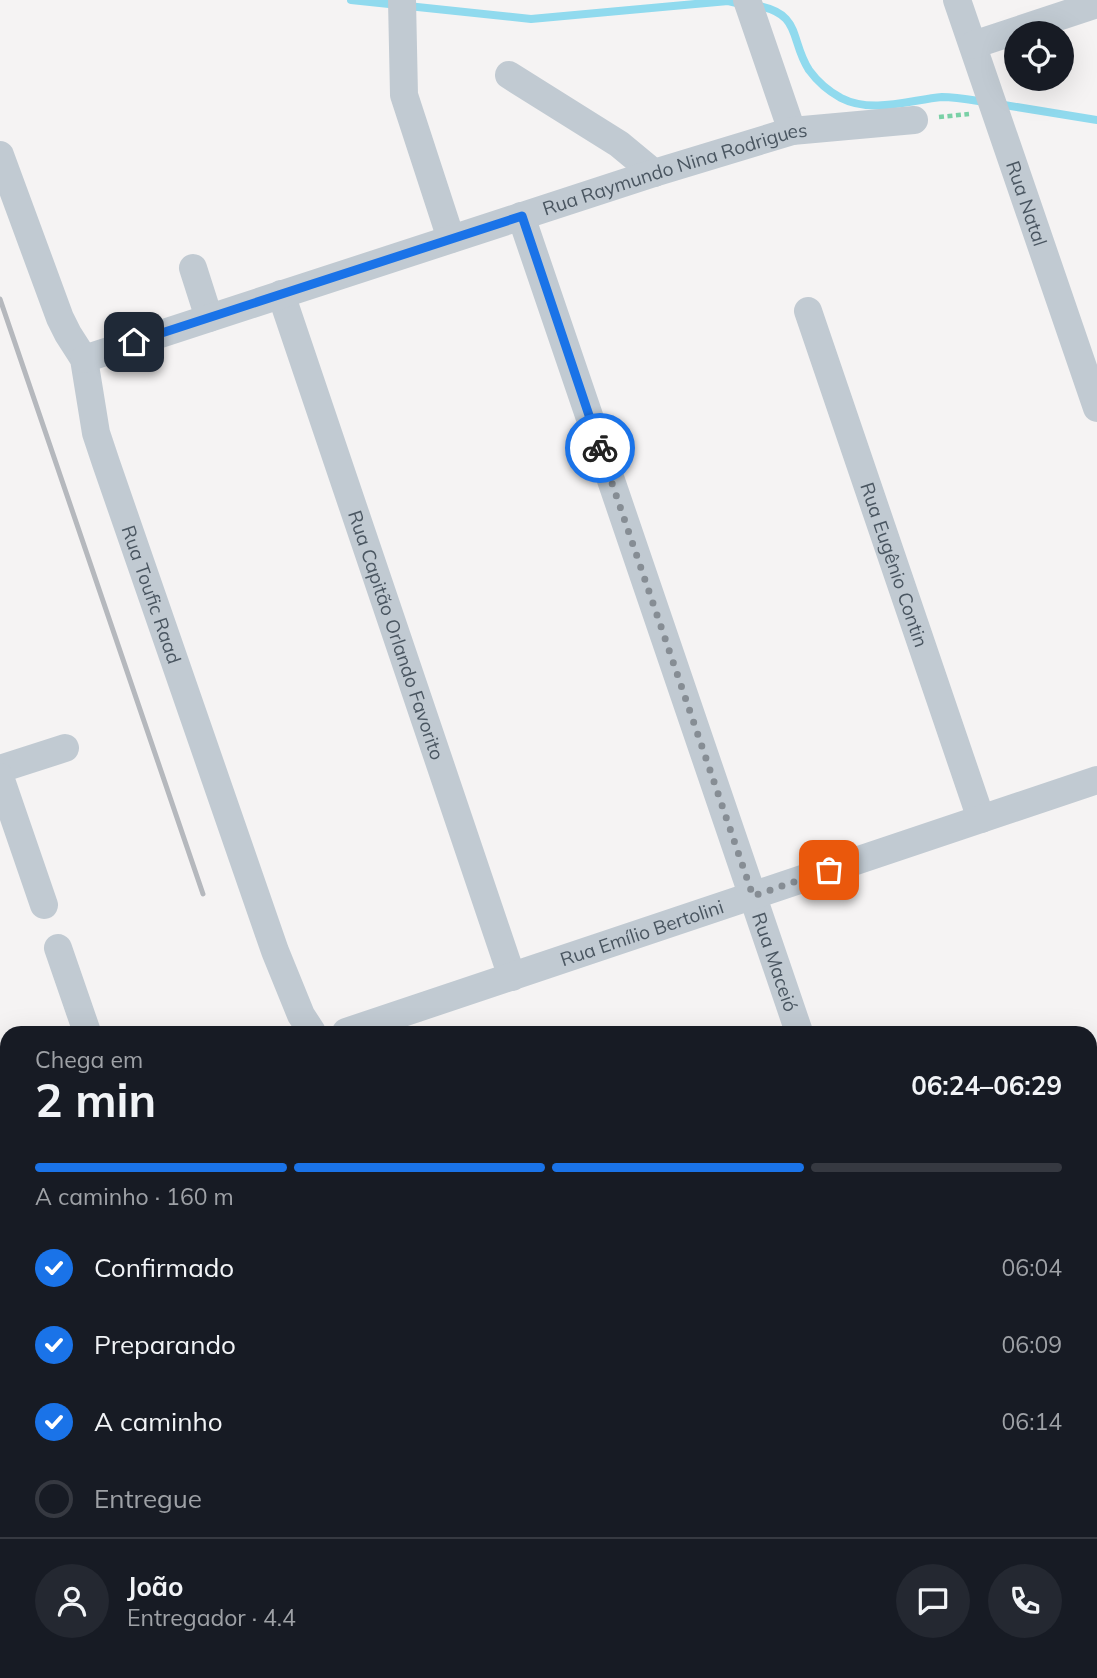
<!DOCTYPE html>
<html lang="pt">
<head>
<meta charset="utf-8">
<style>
  body { margin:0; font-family:Mulish,sans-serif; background:#242831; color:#f1f3f6; height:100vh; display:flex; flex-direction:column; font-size:26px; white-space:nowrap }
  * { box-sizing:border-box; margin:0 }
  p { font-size:23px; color:#9ea1a6 }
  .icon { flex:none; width:38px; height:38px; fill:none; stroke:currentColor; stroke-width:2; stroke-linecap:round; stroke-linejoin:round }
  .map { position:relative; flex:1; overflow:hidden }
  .side { position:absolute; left:0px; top:1026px; width:1097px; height:653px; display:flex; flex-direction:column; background:#171b24; border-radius:21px 21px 0 0; box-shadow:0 7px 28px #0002 }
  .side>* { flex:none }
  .tools { position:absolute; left:1004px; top:21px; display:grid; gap:14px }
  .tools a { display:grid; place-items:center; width:70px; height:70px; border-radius:50%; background:#171b24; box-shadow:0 7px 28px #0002; font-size:35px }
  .pin { position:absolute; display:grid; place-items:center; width:60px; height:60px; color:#fff; margin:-30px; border-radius:14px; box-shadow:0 4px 10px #0006 }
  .courier { position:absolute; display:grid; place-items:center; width:70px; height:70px; margin:-35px; border:5px solid #1a73e8; border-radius:50%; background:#fff; color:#222; box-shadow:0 2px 9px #0007 }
  .headline em { font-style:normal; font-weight:700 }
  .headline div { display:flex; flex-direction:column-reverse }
  .headline { display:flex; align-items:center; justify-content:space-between; height:119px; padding:0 35px }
  h1 { font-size:46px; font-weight:700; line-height:52px }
  .bar { display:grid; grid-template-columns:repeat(4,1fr); gap:10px 7px; align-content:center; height:84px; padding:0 35px }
  .bar i { height:9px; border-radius:5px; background:#363941 }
  .bar .on { background:#1a73e8 }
  .bar p { grid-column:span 4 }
  .line { display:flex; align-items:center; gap:18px; padding:0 35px; border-top:2px solid #363941 }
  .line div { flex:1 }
  .round { display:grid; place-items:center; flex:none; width:74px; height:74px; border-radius:37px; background:#242831 }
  ol { padding:0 35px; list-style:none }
  li { display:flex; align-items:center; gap:21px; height:77px }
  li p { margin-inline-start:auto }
  li .icon { padding:7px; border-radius:50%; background:#1a73e8; color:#fff; stroke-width:4 }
  li:last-child { color:#9ea1a6 }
  li i { width:38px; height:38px; border:4px solid #363941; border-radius:50% }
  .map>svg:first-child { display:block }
</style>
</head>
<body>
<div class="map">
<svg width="1097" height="1678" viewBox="0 0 1097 1678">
  <rect width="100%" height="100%" fill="#f5f3f3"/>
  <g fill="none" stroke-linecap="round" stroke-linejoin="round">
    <path stroke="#90daee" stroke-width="8" d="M351,0L531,19L728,1L741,4
      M754,5C803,13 789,39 809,70C817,81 830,92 841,98C872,114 910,100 942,97C956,97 972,100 985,102
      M998,104L1097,120"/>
  </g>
  <path fill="#cdcfd5" stroke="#d7d9de" stroke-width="2" d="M7,1240V1428L0,1431V1242Z
    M467,1671H525L527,1678H470Z"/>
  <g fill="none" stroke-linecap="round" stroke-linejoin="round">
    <path stroke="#7ad0a6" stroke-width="4.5" stroke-dasharray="5 3.5" stroke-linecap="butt" d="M939,117L969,114"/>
    <g stroke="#c1cad2" stroke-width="28">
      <path d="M402,0L404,95L451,239"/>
      <path d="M747,0L792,131"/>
      <path id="s1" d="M957,0L1097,408"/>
      <path d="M973,45L1097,4"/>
      <path d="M509,75L619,144L654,173"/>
      <path id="s2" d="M0,155L60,318L68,334L84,359L96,433L106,463L275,951L301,1015L312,1032"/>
      <path id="s3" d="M521,216L799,1032"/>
      <path d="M193,268L209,318"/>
      <path id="s4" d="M281,294L512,977"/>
      <path id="s5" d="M808,311L981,819"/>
      <path id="s6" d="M84,359L654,173L792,131L914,120"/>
      <path d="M0,769L65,748"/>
      <path d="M0,777L44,905"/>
      <path d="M58,948L87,1032"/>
      <path id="s7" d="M346,1032L1097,780"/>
      <path d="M0,1161L7,1159"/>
      <path d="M1090,1567L1097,1565"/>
      <path d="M1016,1671L1018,1678"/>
    </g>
    <path stroke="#b5b8bd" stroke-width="5" d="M0,299L203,894"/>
  </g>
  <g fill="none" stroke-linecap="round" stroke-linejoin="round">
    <path stroke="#868d94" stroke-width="7" stroke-dasharray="0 12.6" d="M600,448L753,896L829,870"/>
    <path stroke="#1a73e8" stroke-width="9" d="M134,342L522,216L600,448"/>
  </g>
  <g text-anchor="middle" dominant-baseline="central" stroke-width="5" stroke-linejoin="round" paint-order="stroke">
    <g font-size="19" fill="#4a5661" stroke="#fff">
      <text stroke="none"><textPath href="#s6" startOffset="621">Rua Raymundo Nina Rodrigues</textPath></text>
      <text stroke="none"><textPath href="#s1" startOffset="215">Rua Natal</textPath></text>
      <text stroke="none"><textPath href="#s5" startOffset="268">Rua Eugênio Contin</textPath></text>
      <text stroke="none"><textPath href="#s2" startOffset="467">Rua Toufic Raad</textPath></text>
      <text stroke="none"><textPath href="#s4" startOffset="360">Rua Capitão Orlando Favorito</textPath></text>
      <text stroke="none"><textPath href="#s7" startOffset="312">Rua Emílio Bertolini</textPath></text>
      <text stroke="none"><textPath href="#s3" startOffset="788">Rua Maceió</textPath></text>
    </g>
  </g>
</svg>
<div class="tools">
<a><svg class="icon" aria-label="locate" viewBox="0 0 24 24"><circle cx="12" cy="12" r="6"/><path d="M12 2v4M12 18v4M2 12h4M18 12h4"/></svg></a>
</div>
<div class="pin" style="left:829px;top:870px;background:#ea580c"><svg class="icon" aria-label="bag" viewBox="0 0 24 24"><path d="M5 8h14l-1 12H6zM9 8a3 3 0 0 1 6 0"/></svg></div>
<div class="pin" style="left:134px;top:342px;background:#1f2937"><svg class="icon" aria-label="home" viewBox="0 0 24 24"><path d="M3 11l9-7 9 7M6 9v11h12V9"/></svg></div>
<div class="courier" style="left:600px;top:448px"><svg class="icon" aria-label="bike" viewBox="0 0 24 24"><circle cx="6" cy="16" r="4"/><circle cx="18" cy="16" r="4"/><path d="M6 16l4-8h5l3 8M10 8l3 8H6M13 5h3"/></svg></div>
<section class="side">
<div class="headline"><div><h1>2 min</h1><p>Chega em</p></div><em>06:24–06:29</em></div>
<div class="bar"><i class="on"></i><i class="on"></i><i class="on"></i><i></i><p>A caminho · 160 m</p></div>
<ol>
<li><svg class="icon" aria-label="check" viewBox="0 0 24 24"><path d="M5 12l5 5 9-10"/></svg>Confirmado<p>06:04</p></li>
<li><svg class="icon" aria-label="check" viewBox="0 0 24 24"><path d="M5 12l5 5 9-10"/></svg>Preparando<p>06:09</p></li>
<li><svg class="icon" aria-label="check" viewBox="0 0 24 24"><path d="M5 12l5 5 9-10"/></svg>A caminho<p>06:14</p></li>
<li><i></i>Entregue</li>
</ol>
<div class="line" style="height:126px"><a class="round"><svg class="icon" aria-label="person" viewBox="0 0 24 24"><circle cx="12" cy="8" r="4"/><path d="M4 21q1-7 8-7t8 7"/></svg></a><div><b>João</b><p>Entregador · 4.4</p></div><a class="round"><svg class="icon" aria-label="chat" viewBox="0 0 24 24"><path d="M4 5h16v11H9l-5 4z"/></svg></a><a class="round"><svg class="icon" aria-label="phone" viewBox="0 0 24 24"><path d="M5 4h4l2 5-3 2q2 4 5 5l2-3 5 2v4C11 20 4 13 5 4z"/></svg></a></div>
</section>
</div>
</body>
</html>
